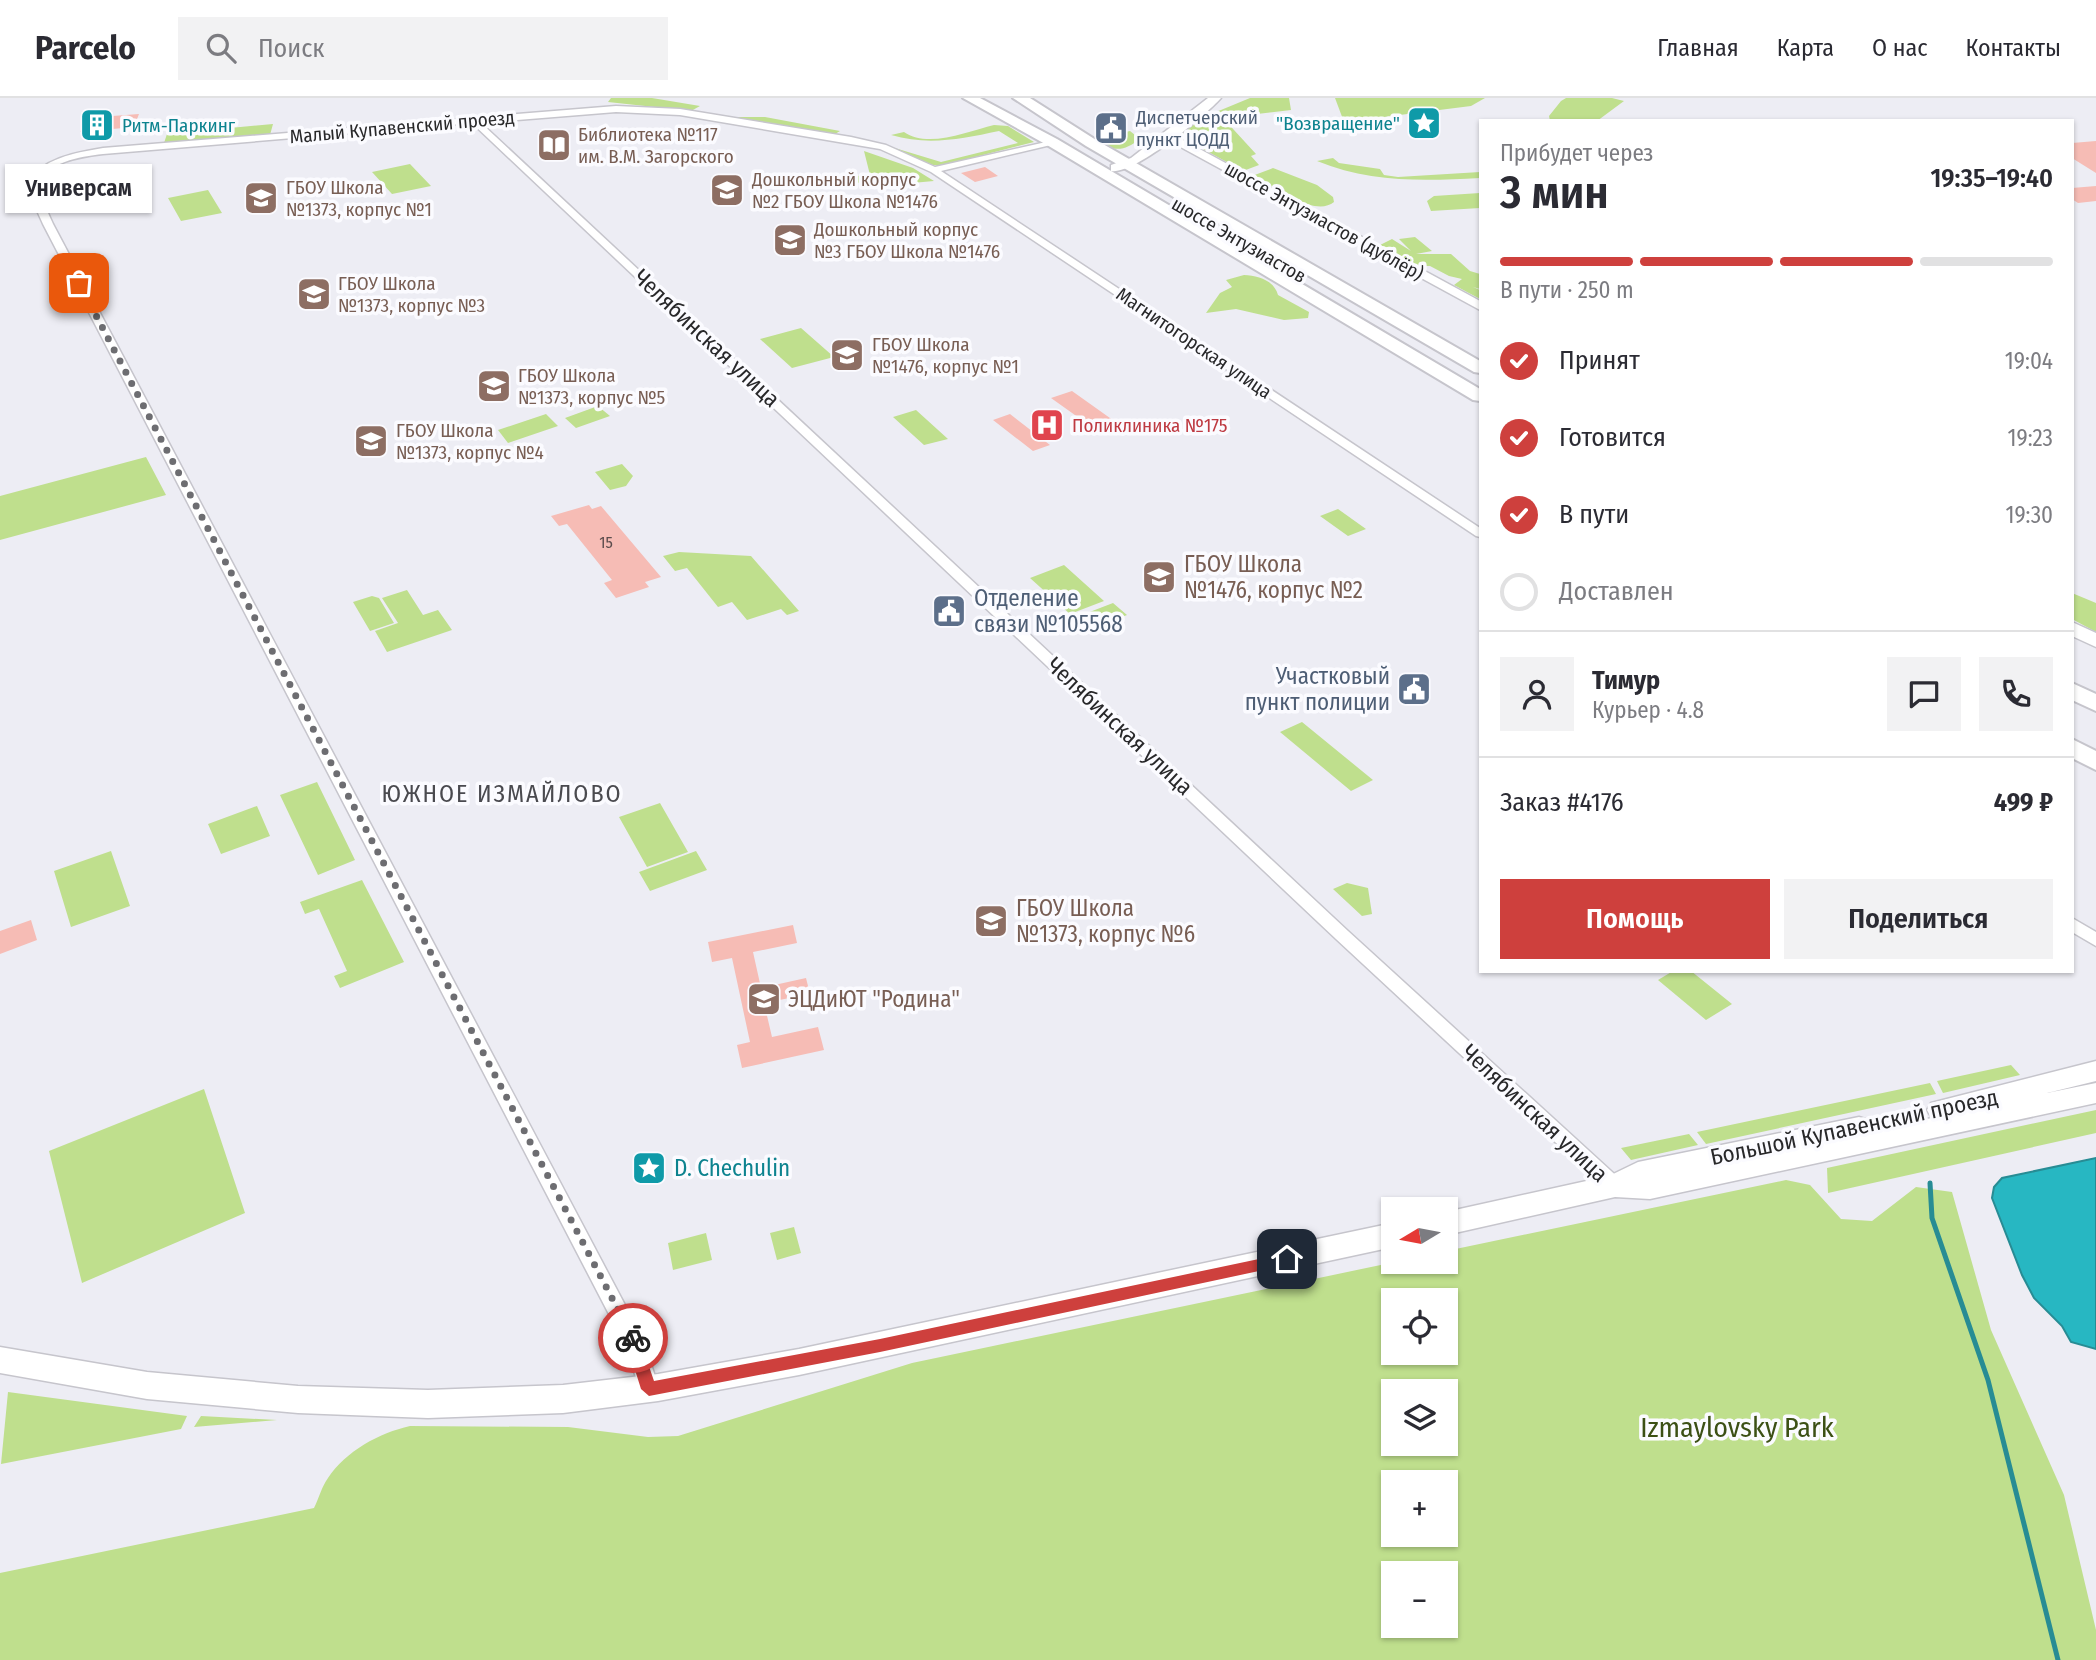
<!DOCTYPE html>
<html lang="ru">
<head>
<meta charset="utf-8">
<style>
  body { margin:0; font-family:"Fira Sans Condensed",sans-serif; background:#f2f2f3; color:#2b2b33; height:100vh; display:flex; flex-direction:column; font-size:26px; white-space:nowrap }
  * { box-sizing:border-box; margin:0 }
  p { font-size:23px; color:#7c7c81 }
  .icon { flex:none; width:38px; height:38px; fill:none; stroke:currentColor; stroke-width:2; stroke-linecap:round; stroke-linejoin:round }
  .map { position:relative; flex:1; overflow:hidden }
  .sheet { position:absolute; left:1479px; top:21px; width:595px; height:854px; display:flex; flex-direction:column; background:#fff; border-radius:0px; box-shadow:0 2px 5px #0004 }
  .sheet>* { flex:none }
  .needle { width:46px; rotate:260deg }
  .tools { position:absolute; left:1381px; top:1099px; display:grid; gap:14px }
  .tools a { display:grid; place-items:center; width:77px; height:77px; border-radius:0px; background:#fff; box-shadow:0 2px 5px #0004; font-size:35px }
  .pin { position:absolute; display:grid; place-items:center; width:60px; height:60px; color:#fff; margin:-30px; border-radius:14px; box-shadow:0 4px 10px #0006 }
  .courier { position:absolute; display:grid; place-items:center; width:70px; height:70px; margin:-35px; border:5px solid #ce403d; border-radius:50%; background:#fff; color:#222; box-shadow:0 2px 9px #0007 }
  .bubble { position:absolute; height:49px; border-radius:0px; background:#fff; box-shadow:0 2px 5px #0004; font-size:23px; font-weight:600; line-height:49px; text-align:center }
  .overview em { font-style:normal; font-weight:600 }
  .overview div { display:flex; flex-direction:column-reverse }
  .overview { display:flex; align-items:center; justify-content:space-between; height:119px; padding:0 21px }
  h1 { font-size:46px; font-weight:600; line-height:52px }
  .bar { display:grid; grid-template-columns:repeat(4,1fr); gap:10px 7px; align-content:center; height:84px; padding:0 21px }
  .bar i { height:9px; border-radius:5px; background:#e1e1e2 }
  .bar .active { background:#ce403d }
  .bar p { grid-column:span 4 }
  .line { display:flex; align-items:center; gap:18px; padding:0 21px; border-top:2px solid #e1e1e2 }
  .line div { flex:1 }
  .round { display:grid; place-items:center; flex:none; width:74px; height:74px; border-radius:0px; background:#f2f2f3 }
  ol { padding:0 21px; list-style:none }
  li { display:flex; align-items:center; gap:21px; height:77px }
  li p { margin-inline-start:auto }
  li .icon { padding:7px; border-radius:50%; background:#ce403d; color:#fff; stroke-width:4 }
  li:last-child { color:#7c7c81 }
  li i { width:38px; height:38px; border:4px solid #e1e1e2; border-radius:50% }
  .button { display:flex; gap:14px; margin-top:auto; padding:14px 21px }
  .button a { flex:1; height:80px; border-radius:0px; background:#ce403d; color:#fff; font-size:28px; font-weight:600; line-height:80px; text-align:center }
  .button a+a { background:#f2f2f3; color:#2b2b33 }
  header { display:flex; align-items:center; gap:42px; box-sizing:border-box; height:98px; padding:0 35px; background:#fff; border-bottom:2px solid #e1e1e2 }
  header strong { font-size:33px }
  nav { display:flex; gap:38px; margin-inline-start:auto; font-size:24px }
  .search { width:490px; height:63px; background:#f2f2f3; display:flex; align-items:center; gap:18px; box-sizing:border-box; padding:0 24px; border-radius:0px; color:#7c7c81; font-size:26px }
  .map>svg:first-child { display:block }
</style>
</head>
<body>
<header>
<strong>Parcelo</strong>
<div class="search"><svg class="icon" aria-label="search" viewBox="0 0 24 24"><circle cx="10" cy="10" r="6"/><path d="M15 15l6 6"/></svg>Поиск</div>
<nav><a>Главная</a><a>Карта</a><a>О нас</a><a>Контакты</a></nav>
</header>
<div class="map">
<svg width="2096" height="1562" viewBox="0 0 2096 1562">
  <rect width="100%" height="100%" fill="#ededf4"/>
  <path fill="#bfdf8d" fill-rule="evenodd" d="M611,0H652L700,8L691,13L608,4Z
    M1250,0H1289L1291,12L1223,20L1256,56L1251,58L1259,67L1243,73L1183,40V35L1204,19Z
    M1335,0H1485L1471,8L1344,24Z
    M1566,0H1612L1624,3L1597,23H1550L1549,18L1561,3Z
    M731,19H765L840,33L835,36L729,20Z
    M273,26L270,37L164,45L167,36Z
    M994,27L1008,28L1034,44L944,67H933L875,44L941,64L1018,45L999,33C961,41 928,48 891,37L904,34C928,51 969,33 994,27Z
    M1130,33L1140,41C1124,53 1116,54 1098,44L1100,40Z
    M864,53L913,70L934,83L901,86L878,83L831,87L827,80L870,77Z
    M1333,60L1339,65L1380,71L1384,77L1398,79L1480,74V80C1424,83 1370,85 1317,63Z
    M410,66L431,88L392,96L372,74Z
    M1273,70L1317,87L1333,99L1334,104C1315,120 1271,88 1252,78Z
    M208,92L222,115L181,123L168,100Z
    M1480,95V110L1431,113L1427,103L1434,98Z
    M1415,139L1432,153L1416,156H1451L1470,173L1480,176V191L1473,189L1480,192V201L1454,187L1462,181L1449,178L1430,168H1419L1380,147L1392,141L1411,153L1399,141Z
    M1244,177C1258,178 1274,182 1278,197L1309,214L1308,220L1284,222L1236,211L1206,215L1220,195L1232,189L1226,182Z
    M801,230L834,259L792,270L760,241Z
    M598,308L610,318L576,330L565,320Z
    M916,312L948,341L924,347L893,319Z
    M546,316L558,328L508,345L498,332Z
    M146,359L166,397L0,442V398Z
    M622,366L633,378L626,388L610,392L595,374Z
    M1338,411L1366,431L1348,438L1320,418Z
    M679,454L751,458L799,513L787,517L781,511L747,522L732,504L718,509L687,470L675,473L663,458Z
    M1064,467L1104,503L1070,516L1030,480Z
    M407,492L423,517L438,512L452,532L387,554L375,533L398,525L382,500Z
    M2072,495L2096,505V534L2072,521Z
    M372,498L379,500L394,525L370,533L353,504Z
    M1113,505L1127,517L1088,532L1074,520Z
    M1302,624L1373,682L1351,693L1280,634Z
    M317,684L355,762L318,777L280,697Z
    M660,705L688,754L647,769L619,719Z
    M257,708L270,738L221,756L208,726Z
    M111,753L130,808L71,829L54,773Z
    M696,753L707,772L650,793L639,774Z
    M362,782L404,864L340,890L334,878L347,873L319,811L305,816L300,804Z
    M1347,785L1368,790L1372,816L1362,818L1333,791Z
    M1673,873H1691L1732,906L1706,922L1658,882Z
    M2011,967L2020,977L1943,995L1937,983Z
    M1930,985L1936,996L1706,1046L1697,1034Z
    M204,991L245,1115L82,1185L49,1053Z
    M2096,1012V1035L1828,1095L1827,1070Z
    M1689,1036L1698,1047L1631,1062L1621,1050Z
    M1786,1082L1810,1087L1841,1121L1872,1123L1916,1089L1952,1094L1991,1232L2064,1397L2096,1532V1562H0V1475L314,1410C319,1400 322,1388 328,1380C346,1353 379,1335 410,1328L568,1329L648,1339L678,1338L912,1265L1395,1164H1446V1153ZM1446,1202V1255H1393V1202ZM1446,1293V1346H1393V1293ZM1446,1384V1437H1393V1384ZM1446,1475V1528H1393V1475Z
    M794,1129L801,1155L777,1162L770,1135Z
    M706,1135L712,1162L673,1172L668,1145Z
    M8,1294L187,1318L181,1331L1,1366Z
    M201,1318L277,1322L194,1329Z"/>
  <path fill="#27b7c2" stroke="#278c94" stroke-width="2" d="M2096,1060V1251L2071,1244L2062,1228L2034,1200L2022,1177L1992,1100L1994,1089L2002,1080Z"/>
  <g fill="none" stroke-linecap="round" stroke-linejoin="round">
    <path stroke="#278c94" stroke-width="5" d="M1930,1085L1932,1120L1988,1282L2058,1562"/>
  </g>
  <path fill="#f6bcb5" d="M139,16L134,29L80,34L86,20Z
    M2096,43V75L2072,60V45Z
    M985,69L998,78L975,84L961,75Z
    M2096,88V103L2078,105L2072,101V90Z
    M1072,293L1124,330L1103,337L1051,300Z
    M1010,316L1050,347L1033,353L993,322Z
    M589,407L592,411L601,408L661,479L645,484L649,489L616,500L604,485L612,482L567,426L559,428L551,418Z
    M31,822L37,842L0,856V833Z
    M793,827L797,845L753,854L761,890L806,880L810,896L764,905L772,939L818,929L824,952L742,970L737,947L750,944L732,860L712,864L708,844Z"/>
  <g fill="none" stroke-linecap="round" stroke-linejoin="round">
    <g stroke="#c6c5cc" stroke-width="3">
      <path id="minor" d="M616,8L680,11L851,39L886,47L935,69L1055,42V46L941,73L1480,430V439L1476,438L931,74L880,51L680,17L616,14L481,25L1348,833L1622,1083L1624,1088L1622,1093L1615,1096L1608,1093L1336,841L472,25L103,56C78,59 49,64 35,86L53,126L643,1241L659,1291L656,1298L649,1300L642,1298L626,1249L43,126L25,86C43,60 74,55 103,50Z
        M2072,820L2096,834V848L2072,834Z"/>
    </g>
    <g stroke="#c6c5cc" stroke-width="3">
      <path id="tertiary" d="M1164,36H1172L1480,203V212L1164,40Z"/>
    </g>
    <g stroke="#c6c5cc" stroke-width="3">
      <path id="secondary" d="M1208,0H1221C1205,18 1134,77 1111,73V67L1131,60Z
        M2072,524L2096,535V549L2072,538Z
        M2096,963V983L2047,995L2096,985V1005L1650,1101L1615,1099L1446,1137V1114L1609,1078L1638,1064L1859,1019L1868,1022L1872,1029L1870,1032L1932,1020L1927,1012L1931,1005Z
        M1393,1125V1149L799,1277L658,1303L563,1315L428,1320L298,1315L147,1301L0,1275V1249L147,1274L298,1288L428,1292L563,1287L658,1276L799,1251Z"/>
    </g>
    <g stroke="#c6c5cc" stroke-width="4">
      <path id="primary" d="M963,0H980L1057,41L1480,291V303L1473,302L1047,47Z
        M1013,0H1030L1096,42L1480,263V275L1474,274L1086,48Z
        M2072,585L2096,596V613L2072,602Z
        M2072,641L2096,653V672L2072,660Z"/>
    </g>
    <use href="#minor" fill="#fff" fill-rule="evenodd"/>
    <use href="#tertiary" fill="#fff" fill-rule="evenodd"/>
    <use href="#secondary" fill="#fff" fill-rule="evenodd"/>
    <use href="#primary" fill="#fff" fill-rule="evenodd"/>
  </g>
  <path fill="#ce403d" d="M1287,1155L1294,1161L1287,1167L880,1254L649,1298L641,1291L625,1240L633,1234L638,1236L654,1283L880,1241Z"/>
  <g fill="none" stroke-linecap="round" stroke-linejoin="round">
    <path stroke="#6d6d71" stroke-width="7" stroke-dasharray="0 12.6" d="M79,185L633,1240"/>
  </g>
  <defs>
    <g id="sight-square" transform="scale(1.75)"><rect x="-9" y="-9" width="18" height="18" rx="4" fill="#0f9aa8" stroke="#fbfbff"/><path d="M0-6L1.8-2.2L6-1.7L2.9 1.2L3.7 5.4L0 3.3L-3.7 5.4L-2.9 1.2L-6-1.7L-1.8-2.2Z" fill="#fff"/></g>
    <g id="building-square" transform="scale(1.75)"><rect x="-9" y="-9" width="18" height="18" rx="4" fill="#0f9aa8" stroke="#fbfbff"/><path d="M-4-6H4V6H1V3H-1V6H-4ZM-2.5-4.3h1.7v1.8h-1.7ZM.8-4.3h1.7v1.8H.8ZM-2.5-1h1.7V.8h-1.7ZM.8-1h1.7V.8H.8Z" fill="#fff"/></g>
    <g id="civic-square" transform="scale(1.75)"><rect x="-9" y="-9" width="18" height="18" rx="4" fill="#5c6f8a" stroke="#fbfbff"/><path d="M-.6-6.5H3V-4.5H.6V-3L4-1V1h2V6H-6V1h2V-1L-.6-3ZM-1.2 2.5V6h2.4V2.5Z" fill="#fff"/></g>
    <g id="library-square" transform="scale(1.75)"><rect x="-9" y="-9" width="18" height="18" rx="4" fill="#8d6e63" stroke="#fbfbff"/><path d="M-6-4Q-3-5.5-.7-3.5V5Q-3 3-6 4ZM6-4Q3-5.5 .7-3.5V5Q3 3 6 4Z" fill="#fff"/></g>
    <g id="school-square" transform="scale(1.75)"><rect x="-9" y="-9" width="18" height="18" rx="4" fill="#8d6e63" stroke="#fbfbff"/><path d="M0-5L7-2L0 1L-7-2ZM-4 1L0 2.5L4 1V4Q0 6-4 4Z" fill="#fff"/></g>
    <g id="hospital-square" transform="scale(1.75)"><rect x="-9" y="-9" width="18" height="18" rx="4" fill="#e0444e" stroke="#fbfbff"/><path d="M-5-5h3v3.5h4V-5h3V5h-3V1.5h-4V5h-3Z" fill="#fff"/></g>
  </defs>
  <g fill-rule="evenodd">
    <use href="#sight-square" x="1424" y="25"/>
    <use href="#building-square" x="97" y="27"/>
    <use href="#civic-square" x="1111" y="30"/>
    <use href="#library-square" x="554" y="47"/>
    <use href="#school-square" x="727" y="92"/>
    <use href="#school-square" x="261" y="100"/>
    <use href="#school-square" x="790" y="142"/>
    <use href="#school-square" x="314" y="196"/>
    <use href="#school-square" x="847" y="257"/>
    <use href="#school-square" x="494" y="288"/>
    <use href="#hospital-square" x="1047" y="327"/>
    <use href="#school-square" x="371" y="343"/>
    <use href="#school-square" x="1159" y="479"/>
    <use href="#civic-square" x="949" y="513"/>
    <use href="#civic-square" x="1414" y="591"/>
    <use href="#school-square" x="991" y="823"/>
    <use href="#school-square" x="764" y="901"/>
    <use href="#sight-square" x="649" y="1070"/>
  </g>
  <g text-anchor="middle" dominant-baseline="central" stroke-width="7" stroke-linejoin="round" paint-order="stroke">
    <g font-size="16" fill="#5c4d4d">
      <text x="606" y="444">15</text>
    </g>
    <g font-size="19" fill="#4e5e75" stroke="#fbfbff" text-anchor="start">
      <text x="1136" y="19">Диспетчерский<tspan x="1136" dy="22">пункт ЦОДД</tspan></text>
    </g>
    <g font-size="19" fill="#0d838f" stroke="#fbfbff" text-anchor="end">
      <text x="1400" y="25">"Возвращение"</text>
      <text x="122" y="27" text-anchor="start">Ритм-Паркинг</text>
    </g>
    <g font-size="19" fill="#28282a" stroke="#fbfbff">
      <text transform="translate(402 29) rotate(-5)">Малый Купавенский проезд</text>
      <text transform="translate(1324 123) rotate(29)">шоссе Энтузиастов (дублёр)</text>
      <text transform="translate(1239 142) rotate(30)">шоссе Энтузиастов</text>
      <text transform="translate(1194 245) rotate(34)">Магнитогорская улица</text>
    </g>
    <g font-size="19" fill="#785e54" stroke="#fbfbff" text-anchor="start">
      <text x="578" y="36">Библиотека №117<tspan x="578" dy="22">им. В.М. Загорского</tspan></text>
      <text x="752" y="81">Дошкольный корпус<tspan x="752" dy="22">№2 ГБОУ Школа №1476</tspan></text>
      <text x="286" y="89">ГБОУ Школа<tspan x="286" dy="22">№1373, корпус №1</tspan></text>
      <text x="814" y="131">Дошкольный корпус<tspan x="814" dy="22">№3 ГБОУ Школа №1476</tspan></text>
      <text x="338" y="185">ГБОУ Школа<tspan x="338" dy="22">№1373, корпус №3</tspan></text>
      <text x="872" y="246">ГБОУ Школа<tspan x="872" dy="22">№1476, корпус №1</tspan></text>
      <text x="518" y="277">ГБОУ Школа<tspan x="518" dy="22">№1373, корпус №5</tspan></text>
      <text x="396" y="332">ГБОУ Школа<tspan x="396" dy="22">№1373, корпус №4</tspan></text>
    </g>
    <g font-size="19" fill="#be3a42" stroke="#fbfbff" text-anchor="start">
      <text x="1072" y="327">Поликлиника №175</text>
    </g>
    <g font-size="23" fill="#28282a" stroke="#fbfbff">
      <text transform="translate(707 240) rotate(43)">Челябинская улица</text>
      <text transform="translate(1120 628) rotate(43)">Челябинская улица</text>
      <text transform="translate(1535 1015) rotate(43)">Челябинская улица</text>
      <text transform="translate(1854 1029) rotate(-12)">Большой Купавенский проезд</text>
    </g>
    <g font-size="23" fill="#785e54" stroke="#fbfbff" text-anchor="start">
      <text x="1184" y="466">ГБОУ Школа<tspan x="1184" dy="26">№1476, корпус №2</tspan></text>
      <text x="1016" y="810">ГБОУ Школа<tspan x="1016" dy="26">№1373, корпус №6</tspan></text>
      <text x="788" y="901">ЭЦДиЮТ "Родина"</text>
    </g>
    <g font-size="23" fill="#4e5e75" stroke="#fbfbff" text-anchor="start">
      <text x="974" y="500">Отделение<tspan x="974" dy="26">связи №105568</tspan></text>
      <text x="1390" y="578" text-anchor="end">Участковый<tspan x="1390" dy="26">пункт полиции</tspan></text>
    </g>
    <g font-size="23" fill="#0d838f" stroke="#fbfbff" text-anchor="start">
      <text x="674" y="1070">D. Chechulin</text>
    </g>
    <g font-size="24" letter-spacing="2" fill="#4a4a4f" stroke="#fbfbff">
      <text x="502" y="696">ЮЖНОЕ ИЗМАЙЛОВО</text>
    </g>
    <g font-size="28" fill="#3c5015" stroke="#fbfbff">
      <text x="1737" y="1329">Izmaylovsky Park</text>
    </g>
  </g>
</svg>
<div class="tools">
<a><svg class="needle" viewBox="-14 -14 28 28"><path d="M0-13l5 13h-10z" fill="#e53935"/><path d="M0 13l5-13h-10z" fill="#7c7c81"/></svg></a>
<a><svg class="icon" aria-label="locate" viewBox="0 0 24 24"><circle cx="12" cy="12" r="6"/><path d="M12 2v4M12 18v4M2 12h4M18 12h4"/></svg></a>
<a><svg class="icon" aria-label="layers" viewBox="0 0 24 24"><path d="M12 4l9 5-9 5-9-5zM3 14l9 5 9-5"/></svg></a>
<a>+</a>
<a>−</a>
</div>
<div class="pin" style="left:79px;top:185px;background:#ea580c"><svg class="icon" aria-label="bag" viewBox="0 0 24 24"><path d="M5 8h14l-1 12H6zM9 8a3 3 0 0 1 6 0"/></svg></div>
<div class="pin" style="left:1287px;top:1161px;background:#1f2937"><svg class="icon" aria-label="home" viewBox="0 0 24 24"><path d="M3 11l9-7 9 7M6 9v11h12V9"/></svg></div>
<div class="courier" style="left:633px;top:1240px"><svg class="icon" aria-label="bike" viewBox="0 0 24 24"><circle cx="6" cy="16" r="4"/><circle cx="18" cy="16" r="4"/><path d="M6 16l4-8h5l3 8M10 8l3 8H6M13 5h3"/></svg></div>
<div class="bubble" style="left:5px;top:66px;width:147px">Универсам</div>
<section class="sheet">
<div class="overview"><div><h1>3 мин</h1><p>Прибудет через</p></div><em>19:35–19:40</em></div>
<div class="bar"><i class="active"></i><i class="active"></i><i class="active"></i><i></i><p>В пути · 250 m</p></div>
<ol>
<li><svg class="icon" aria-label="check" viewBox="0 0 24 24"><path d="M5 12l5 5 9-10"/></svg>Принят<p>19:04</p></li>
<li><svg class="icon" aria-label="check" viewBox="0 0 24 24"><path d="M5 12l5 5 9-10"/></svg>Готовится<p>19:23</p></li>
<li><svg class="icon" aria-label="check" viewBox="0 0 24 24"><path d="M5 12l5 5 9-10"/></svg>В пути<p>19:30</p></li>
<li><i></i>Доставлен</li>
</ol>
<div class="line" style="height:126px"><a class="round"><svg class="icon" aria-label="person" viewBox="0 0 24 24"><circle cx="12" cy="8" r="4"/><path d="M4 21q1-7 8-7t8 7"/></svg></a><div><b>Тимур</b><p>Курьер · 4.8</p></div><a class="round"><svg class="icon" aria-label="chat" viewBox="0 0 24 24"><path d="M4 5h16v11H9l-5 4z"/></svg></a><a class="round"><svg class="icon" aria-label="phone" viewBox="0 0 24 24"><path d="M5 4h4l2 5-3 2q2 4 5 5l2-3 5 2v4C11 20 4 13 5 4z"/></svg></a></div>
<div class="line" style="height:91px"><div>Заказ #4176</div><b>499 ₽</b></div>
<div class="button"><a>Помощь</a><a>Поделиться</a></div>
</section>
</div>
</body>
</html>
